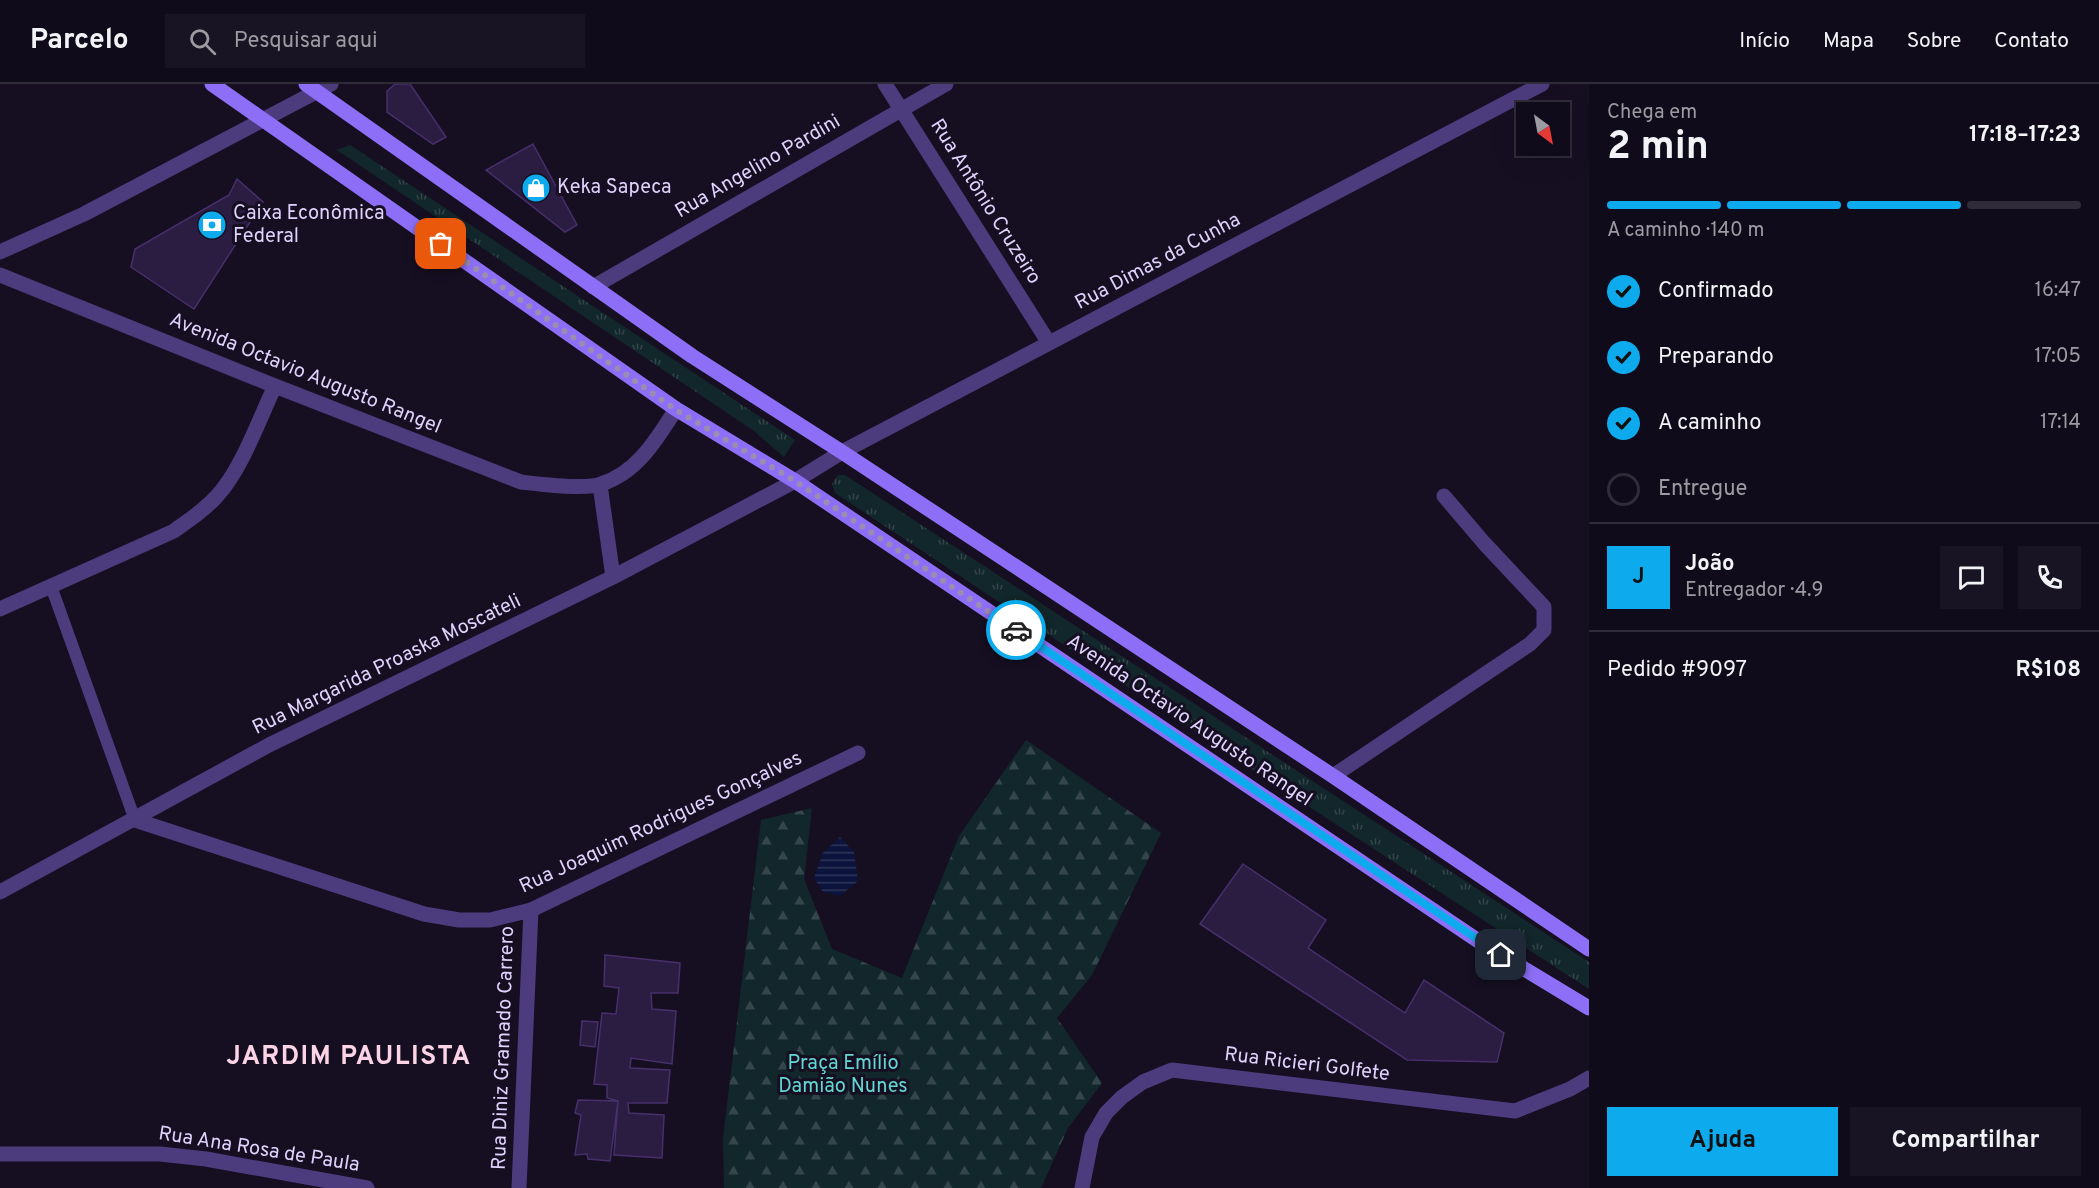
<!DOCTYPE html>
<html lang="pt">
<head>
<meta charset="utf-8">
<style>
  body { margin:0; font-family:Overpass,sans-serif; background:#191423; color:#f1f3f6; height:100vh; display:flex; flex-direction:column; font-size:22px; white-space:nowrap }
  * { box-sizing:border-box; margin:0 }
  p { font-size:20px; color:#9c9ba2 }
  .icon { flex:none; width:33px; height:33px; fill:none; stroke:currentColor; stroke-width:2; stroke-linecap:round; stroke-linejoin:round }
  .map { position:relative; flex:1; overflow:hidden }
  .panel { display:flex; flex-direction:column; background:#100b1a; width:510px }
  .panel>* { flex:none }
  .needle { width:39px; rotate:148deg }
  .buttons { position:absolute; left:1516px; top:18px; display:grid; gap:12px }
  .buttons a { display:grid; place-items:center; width:54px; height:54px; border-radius:0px; background:#100b1a; box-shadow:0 6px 24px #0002,0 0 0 2px #302b39; font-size:30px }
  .pin { position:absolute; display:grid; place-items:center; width:51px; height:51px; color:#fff; margin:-26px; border-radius:12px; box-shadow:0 3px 9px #0006 }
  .courier { position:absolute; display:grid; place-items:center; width:60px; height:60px; margin:-30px; border:4px solid #0dabed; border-radius:50%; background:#fff; color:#222; box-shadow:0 2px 8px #0007 }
  .head em { font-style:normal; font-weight:700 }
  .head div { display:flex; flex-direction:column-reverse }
  .head { display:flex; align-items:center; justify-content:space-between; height:102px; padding:0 18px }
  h1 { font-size:39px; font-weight:700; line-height:45px }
  .bar { display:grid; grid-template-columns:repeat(4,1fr); gap:9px 6px; align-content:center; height:72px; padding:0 18px }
  .bar i { height:8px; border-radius:4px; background:#302b39 }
  .bar .on { background:#0dabed }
  .bar p { grid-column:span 4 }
  .line { display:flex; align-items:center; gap:15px; padding:0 18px; border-top:2px solid #302b39 }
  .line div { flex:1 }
  .round { display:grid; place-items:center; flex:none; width:63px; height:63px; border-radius:0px; background:#191423 }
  ol { padding:0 18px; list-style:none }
  li { display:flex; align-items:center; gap:18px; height:66px }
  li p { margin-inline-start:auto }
  li .icon { padding:6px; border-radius:50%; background:#0dabed; color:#111; stroke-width:4 }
  li:last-child { color:#9c9ba2 }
  li i { width:33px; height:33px; border:3px solid #302b39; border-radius:50% }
  .primary-button { display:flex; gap:12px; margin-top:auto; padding:12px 18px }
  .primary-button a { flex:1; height:69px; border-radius:0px; background:#0dabed; color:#111; font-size:24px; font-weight:700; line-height:69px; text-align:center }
  .primary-button a+a { background:#191423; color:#f1f3f6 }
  header { display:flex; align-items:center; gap:36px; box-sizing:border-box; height:84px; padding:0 30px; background:#100b1a; border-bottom:2px solid #302b39 }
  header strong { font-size:28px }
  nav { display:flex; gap:33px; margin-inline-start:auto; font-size:21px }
  .search { width:420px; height:54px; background:#191423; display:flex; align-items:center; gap:15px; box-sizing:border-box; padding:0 21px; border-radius:0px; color:#9c9ba2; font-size:22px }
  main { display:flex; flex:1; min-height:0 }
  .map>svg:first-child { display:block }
</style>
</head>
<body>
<header>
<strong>Parcelo</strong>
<div class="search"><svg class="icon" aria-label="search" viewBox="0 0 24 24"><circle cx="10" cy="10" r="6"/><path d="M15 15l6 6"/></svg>Pesquisar aqui</div>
<nav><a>Início</a><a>Mapa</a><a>Sobre</a><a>Contato</a></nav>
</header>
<main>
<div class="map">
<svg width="1589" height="1104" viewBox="0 0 1589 1104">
  <defs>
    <pattern id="grass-tufts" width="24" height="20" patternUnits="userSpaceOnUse" patternTransform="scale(1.5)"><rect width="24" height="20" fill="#12272b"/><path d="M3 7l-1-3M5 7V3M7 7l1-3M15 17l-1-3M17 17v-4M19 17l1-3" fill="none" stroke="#34454b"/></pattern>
    <pattern id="forest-firs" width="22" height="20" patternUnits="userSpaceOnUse" patternTransform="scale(1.5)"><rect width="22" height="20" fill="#12272b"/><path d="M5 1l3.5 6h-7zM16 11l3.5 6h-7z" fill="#34454b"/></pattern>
    <pattern id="water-rules" width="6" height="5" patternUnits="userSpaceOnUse" patternTransform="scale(1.5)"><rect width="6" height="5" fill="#0c143d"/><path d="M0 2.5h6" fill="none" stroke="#2f355a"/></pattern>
  </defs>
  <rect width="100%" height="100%" fill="#160f22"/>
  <path fill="url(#grass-tufts)" d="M350,61L795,356L784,373L754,347L337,66Z
    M838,391H845L1589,878V905L1245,681L835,409L832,400Z"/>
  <path fill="url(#forest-firs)" d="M1026,656L1161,749L1092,891L1057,934L1102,999L1068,1044L1041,1104H724L723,1055L761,736L812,724L804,795L832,865L902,894L959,752Z"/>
  <path fill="url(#water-rules)" d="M840,753L854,768L858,797L840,812L823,808L814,794L823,769Z"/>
  <path fill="#2b1c42" stroke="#472f6c" stroke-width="1.5" d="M395,0H410L446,53L433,60L387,28V7Z
    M533,60L577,141L565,148L486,86Z
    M237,95L263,118L194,225L131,183L135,165L229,111Z
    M1243,780L1326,836L1308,864L1405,929L1424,896L1504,949L1497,978L1407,976L1200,840Z
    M605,871L680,879L678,909H651L652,925L676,927L672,980L631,974L630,984L670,986L667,1019H628L629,1029L664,1031L662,1074L614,1071L618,1017L607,1014V1001L594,1000L602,929L616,930L619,904L604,902Z
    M582,937L598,938L595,963L580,961Z
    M578,1016L618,1017L610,1077L588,1075L587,1070L575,1071L581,1031L575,1029Z"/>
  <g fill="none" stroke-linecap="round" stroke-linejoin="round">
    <path stroke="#4c3c7e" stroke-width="12" d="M51,502L135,736"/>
    <path stroke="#4c3c7e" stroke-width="15" d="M885,0L1049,259
      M0,168L84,130L331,0
      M0,191L275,302L521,398C539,400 585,406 601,400C637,389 657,355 676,325
      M593,203L946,0
      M600,401L613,493
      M0,525L174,447C189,436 205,426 217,412C242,385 259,335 275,302
      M1333,692L1530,560L1544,546V523L1484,459L1444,412
      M135,736L424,830L459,836H490L531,826L858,669
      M0,808L269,661L613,493L795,397L842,368L1542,0
      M0,1070H160L206,1075L367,1104
      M519,1104L531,826
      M1082,1104L1092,1053L1106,1029L1122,1013L1143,998L1172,986L1515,1027L1570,1005L1589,994"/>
    <path stroke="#8d6ff7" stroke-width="15" d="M212,0L676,325L795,397L1483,860L1589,924
      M306,0L692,272L842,368L1333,692L1589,865"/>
  </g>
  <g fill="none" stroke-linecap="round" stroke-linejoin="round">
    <path stroke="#998eb0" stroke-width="6" stroke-dasharray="0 10.8" d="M441,160L676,326L795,397L1016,546"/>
    <path stroke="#0dabed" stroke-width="8" d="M1016,546L1501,871"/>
  </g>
  <defs>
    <g id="shop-disc" transform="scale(1.5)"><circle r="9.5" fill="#0dabed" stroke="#160f22"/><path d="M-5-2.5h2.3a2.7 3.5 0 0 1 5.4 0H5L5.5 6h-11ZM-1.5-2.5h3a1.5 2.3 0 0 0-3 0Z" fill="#fff"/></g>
    <g id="bank-disc" transform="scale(1.5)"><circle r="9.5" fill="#0dabed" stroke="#160f22"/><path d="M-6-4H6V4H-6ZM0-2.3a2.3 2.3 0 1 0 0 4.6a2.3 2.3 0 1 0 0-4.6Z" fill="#fff"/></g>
  </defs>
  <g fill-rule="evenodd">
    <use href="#shop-disc" x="536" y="104"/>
    <use href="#bank-disc" x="212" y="141"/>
  </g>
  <g text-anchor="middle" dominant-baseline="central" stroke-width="6" stroke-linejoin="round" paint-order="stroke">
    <g font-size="20" fill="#dfd2fd" stroke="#160f22">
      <text transform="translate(758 83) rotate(-30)">Rua Angelino Pardini</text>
      <text transform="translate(985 118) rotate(58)">Rua Antônio Cruzeiro</text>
      <text transform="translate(1158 178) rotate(-28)">Rua Dimas da Cunha</text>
      <text transform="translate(305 290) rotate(22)">Avenida Octavio Augusto Rangel</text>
      <text transform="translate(387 581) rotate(-26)">Rua Margarida Proaska Moscateli</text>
      <text transform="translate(1189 637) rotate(34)">Avenida Octavio Augusto Rangel</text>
      <text transform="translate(661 739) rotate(-25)">Rua Joaquim Rodrigues Gonçalves</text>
      <text transform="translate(504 964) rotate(-88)">Rua Diniz Gramado Carrero</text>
      <text transform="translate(1307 981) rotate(7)">Rua Ricieri Golfete</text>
      <text transform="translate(259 1066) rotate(9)">Rua Ana Rosa de Paula</text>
    </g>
    <g font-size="20" fill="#dfd2fd" stroke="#160f22" text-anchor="start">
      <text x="557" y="104">Keka Sapeca</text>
      <text x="233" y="130">Caixa Econômica<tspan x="233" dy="23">Federal</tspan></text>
    </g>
    <g font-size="20" fill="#62d8d2" stroke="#160f22">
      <text x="843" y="980">Praça Emílio<tspan x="843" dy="23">Damião Nunes</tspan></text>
    </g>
    <g font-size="26" font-weight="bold" letter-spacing="1.5" fill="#fdd4e6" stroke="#160f22">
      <text x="349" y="973">JARDIM PAULISTA</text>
    </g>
  </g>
</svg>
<div class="buttons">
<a><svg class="needle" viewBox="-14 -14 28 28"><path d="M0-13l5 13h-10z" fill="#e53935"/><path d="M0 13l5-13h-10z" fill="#9c9ba2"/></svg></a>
</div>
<div class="pin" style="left:441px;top:160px;background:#ea580c"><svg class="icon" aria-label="bag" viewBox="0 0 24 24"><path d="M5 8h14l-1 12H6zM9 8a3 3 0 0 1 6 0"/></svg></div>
<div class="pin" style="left:1501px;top:871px;background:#1f2937"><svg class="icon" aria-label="home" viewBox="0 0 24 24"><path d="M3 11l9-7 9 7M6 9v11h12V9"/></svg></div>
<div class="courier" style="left:1016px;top:546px"><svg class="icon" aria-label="car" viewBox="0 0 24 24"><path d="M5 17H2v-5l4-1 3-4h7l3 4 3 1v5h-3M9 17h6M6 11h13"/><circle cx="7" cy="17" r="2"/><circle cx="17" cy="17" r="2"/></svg></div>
</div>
<section class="panel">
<div class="head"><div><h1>2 min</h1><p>Chega em</p></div><em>17:18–17:23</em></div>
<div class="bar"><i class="on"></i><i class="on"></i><i class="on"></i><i></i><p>A caminho · 140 m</p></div>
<ol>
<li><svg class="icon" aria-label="check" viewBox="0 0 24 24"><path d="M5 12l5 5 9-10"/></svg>Confirmado<p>16:47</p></li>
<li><svg class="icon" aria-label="check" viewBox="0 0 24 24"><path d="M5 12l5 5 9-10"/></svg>Preparando<p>17:05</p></li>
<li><svg class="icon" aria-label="check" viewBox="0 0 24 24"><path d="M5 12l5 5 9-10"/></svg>A caminho<p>17:14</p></li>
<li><i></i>Entregue</li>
</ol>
<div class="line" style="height:108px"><b class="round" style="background:#0dabed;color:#111">J</b><div><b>João</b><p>Entregador · 4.9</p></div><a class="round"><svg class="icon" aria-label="chat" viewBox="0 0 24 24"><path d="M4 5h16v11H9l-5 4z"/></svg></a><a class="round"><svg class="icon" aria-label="phone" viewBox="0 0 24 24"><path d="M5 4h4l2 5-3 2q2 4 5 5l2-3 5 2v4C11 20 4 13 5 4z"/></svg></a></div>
<div class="line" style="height:78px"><div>Pedido #9097</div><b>R$108</b></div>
<div class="primary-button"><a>Ajuda</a><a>Compartilhar</a></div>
</section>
</main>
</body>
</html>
